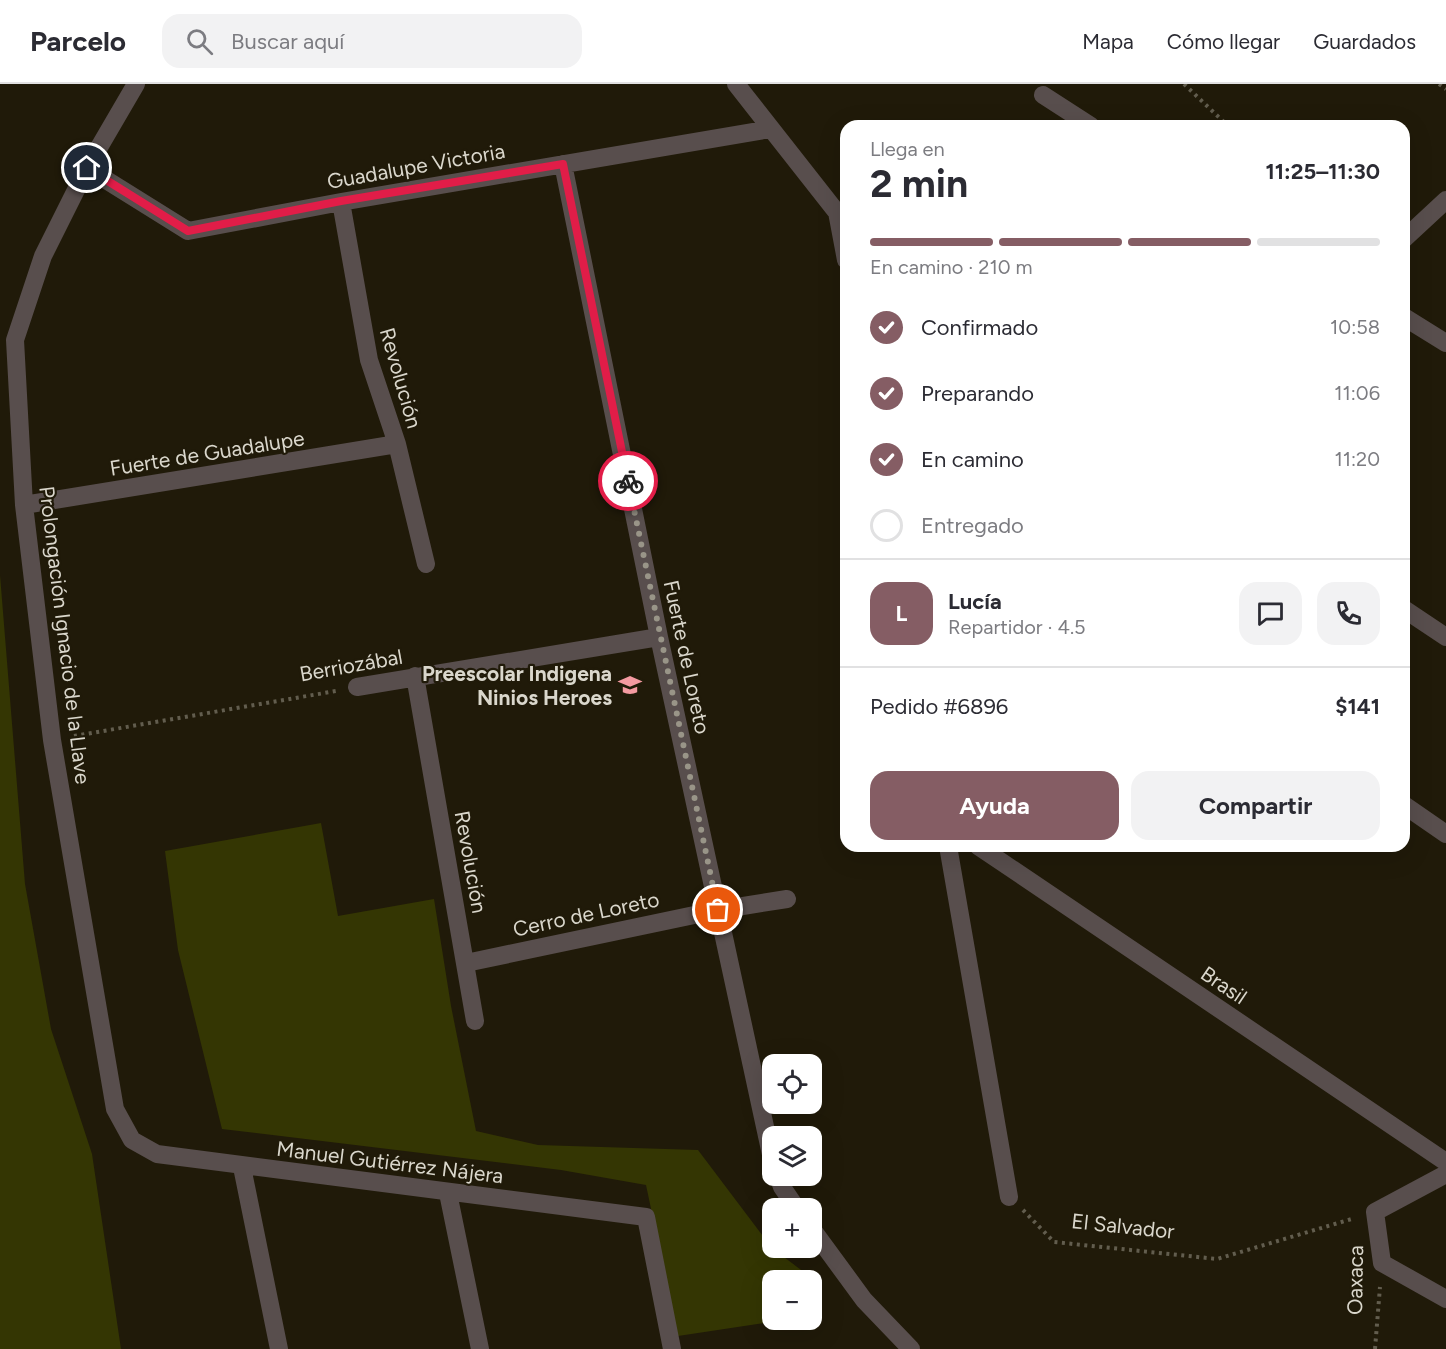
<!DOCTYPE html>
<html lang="es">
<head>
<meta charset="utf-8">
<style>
  body { margin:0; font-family:Figtree,sans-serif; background:#f2f2f3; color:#2b2b33; height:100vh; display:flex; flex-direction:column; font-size:22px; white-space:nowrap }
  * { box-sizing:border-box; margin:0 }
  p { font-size:20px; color:#7c7c81 }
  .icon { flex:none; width:33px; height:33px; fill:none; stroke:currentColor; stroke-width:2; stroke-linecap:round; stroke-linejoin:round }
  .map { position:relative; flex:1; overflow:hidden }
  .details { position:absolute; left:840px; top:36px; width:570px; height:732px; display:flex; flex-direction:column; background:#fff; border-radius:18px; box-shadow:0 6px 24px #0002 }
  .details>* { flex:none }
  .controls { position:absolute; left:762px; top:970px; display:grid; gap:12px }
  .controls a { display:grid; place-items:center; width:60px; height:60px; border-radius:12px; background:#fff; box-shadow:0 6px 24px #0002; font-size:30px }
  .pin { position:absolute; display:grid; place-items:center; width:51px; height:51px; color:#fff; margin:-26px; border:3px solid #fff; border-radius:50%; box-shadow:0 2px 6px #0007 }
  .courier { position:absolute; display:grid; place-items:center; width:60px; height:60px; margin:-30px; border:4px solid #e11d48; border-radius:50%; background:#fff; color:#222; box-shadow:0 2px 8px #0007 }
  .headline em { font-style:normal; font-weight:700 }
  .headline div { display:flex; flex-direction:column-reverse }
  .headline { display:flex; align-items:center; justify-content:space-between; height:102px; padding:0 30px }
  h1 { font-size:39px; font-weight:700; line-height:45px }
  .bar { display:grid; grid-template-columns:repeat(4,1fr); gap:9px 6px; align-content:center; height:72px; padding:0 30px }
  .bar i { height:8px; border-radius:4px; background:#e1e1e2 }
  .bar .selected { background:#855d64 }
  .bar p { grid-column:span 4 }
  .line { display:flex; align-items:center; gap:15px; padding:0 30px; border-top:2px solid #e1e1e2 }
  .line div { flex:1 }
  .round { display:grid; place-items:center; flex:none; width:63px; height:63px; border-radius:18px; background:#f2f2f3 }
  ol { padding:0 30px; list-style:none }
  li { display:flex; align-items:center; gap:18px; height:66px }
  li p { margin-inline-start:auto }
  li .icon { padding:6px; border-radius:50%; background:#855d64; color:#fff; stroke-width:4 }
  li:last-child { color:#7c7c81 }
  li i { width:33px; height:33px; border:3px solid #e1e1e2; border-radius:50% }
  .action { display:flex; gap:12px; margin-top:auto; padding:12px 30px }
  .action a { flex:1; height:69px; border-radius:18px; background:#855d64; color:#fff; font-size:24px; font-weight:700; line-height:69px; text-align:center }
  .action a+a { background:#f2f2f3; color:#2b2b33 }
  header { display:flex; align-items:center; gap:36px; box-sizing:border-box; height:84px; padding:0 30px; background:#fff; border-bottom:2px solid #e1e1e2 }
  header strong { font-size:28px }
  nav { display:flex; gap:33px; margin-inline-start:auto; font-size:21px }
  .search { width:420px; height:54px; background:#f2f2f3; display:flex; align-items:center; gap:15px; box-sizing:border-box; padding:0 21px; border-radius:18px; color:#7c7c81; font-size:22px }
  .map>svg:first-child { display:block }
</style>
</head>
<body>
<header>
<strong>Parcelo</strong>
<div class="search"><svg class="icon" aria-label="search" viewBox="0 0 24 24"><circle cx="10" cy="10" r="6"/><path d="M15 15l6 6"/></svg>Buscar aquí</div>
<nav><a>Mapa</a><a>Cómo llegar</a><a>Guardados</a></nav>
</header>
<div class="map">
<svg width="1446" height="1265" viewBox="0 0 1446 1265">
  <rect width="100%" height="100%" fill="#201a09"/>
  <path fill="#343603" d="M0,491L25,800L51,945L92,1070L121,1265H0Z
    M321,739L338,832L434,815L451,922L476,1047L538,1061L698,1066L772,1164L817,1198L822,1230L812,1232V1197H772V1236H783L678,1252L646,1101L561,1086L222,1045L178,866L165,767Z"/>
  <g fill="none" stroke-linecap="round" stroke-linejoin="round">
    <path stroke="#625d4e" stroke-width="4" stroke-dasharray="3 4.5" stroke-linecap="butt" d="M1184,0L1228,42
      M1439,0L1446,5
      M74,652L336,607
      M1023,1126L1054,1158L1217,1175L1355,1134
      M1375,1265L1380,1203"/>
    <path stroke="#584e4d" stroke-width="18" d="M136,0L87,84L43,172L15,256L24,421L52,656L115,1025L132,1056L157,1070L646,1133L672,1265
      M736,0L846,140
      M1043,11L1091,42
      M563,80L659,553L772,1075
      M87,84L188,147L341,118L770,45
      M341,118L369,276L397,360L426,480
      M837,128L846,176
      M1404,155L1446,116
      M1404,233L1446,259
      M24,421L397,360
      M1404,525L1446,553
      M415,592L475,937
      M357,603L659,553
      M1404,721L1446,750
      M948,762L1009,1113
      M978,762L1446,1078
      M466,879L718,826L787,815
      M242,1083L279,1265
      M1446,1090L1375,1128L1382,1179L1446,1215
      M778,1092L782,1103L797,1125
      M448,1109L480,1265
      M812,1145L864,1216L911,1265"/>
  </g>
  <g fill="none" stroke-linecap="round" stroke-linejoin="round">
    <path stroke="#999588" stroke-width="6" stroke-dasharray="0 10.8" d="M628,397L718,826"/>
    <path stroke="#e11d48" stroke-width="8" d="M87,84L188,147L341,117L563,80L628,397"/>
  </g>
  <defs>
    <g id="school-bare" transform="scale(1.8)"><path d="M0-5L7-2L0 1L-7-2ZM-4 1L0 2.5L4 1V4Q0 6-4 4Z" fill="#f49aa1" stroke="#201a09" stroke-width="2.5" paint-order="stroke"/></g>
  </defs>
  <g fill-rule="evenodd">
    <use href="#school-bare" x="630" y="601"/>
  </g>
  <g text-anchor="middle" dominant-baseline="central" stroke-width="4.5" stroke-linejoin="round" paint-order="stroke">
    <g font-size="21" fill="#dad7cc" stroke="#201a09">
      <text transform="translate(416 82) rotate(-10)">Guadalupe Victoria</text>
      <text transform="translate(401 294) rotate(74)">Revolución</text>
      <text transform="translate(207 369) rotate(-9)">Fuerte de Guadalupe</text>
      <text transform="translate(65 551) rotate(83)">Prolongación Ignacio de la Llave</text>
      <text transform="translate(687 573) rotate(78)">Fuerte de Loreto</text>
      <text transform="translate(351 581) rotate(-10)">Berriozábal</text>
      <text transform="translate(471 778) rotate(80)">Revolución</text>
      <text transform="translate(586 830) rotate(-12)">Cerro de Loreto</text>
      <text transform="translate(1224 901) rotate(34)">Brasil</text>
      <text transform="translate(390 1078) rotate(7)">Manuel Gutiérrez Nájera</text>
      <text transform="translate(1123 1142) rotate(6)">El Salvador</text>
      <text transform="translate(1355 1196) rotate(-89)">Oaxaca</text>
    </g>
    <g font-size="21" font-weight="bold" fill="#dad7cc" stroke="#201a09" text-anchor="end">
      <text x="612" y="589">Preescolar Indigena<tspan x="612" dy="24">Ninios Heroes</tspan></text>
    </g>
  </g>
</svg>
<div class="controls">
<a><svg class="icon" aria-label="locate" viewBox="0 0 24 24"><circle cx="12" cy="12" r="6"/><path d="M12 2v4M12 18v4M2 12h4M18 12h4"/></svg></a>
<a><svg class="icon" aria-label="layers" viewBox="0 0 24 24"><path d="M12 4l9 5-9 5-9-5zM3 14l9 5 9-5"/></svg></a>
<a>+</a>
<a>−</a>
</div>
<div class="pin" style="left:718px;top:826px;background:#ea580c"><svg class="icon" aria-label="bag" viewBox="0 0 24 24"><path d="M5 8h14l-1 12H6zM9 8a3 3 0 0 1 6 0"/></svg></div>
<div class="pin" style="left:87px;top:84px;background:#1f2937"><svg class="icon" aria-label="home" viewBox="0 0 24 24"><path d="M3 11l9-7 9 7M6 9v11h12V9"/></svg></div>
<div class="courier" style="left:628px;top:397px"><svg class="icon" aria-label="bike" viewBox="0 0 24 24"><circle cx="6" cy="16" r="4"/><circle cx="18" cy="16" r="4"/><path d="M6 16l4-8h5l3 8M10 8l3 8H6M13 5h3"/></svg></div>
<section class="details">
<div class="headline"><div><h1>2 min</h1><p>Llega en</p></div><em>11:25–11:30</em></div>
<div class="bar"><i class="selected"></i><i class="selected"></i><i class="selected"></i><i></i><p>En camino · 210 m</p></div>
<ol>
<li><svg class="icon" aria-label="check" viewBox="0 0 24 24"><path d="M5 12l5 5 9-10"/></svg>Confirmado<p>10:58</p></li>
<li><svg class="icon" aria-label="check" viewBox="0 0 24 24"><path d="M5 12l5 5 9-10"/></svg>Preparando<p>11:06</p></li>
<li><svg class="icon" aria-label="check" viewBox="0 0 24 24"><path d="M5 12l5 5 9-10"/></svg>En camino<p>11:20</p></li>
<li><i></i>Entregado</li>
</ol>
<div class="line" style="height:108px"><b class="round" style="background:#855d64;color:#fff">L</b><div><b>Lucía</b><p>Repartidor · 4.5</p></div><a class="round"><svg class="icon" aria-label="chat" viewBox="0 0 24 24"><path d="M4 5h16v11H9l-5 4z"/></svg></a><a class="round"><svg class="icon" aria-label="phone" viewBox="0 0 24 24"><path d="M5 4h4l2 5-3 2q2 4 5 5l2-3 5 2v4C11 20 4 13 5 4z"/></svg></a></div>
<div class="line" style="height:78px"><div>Pedido #6896</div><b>$141</b></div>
<div class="action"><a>Ayuda</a><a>Compartir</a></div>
</section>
</div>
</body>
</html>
